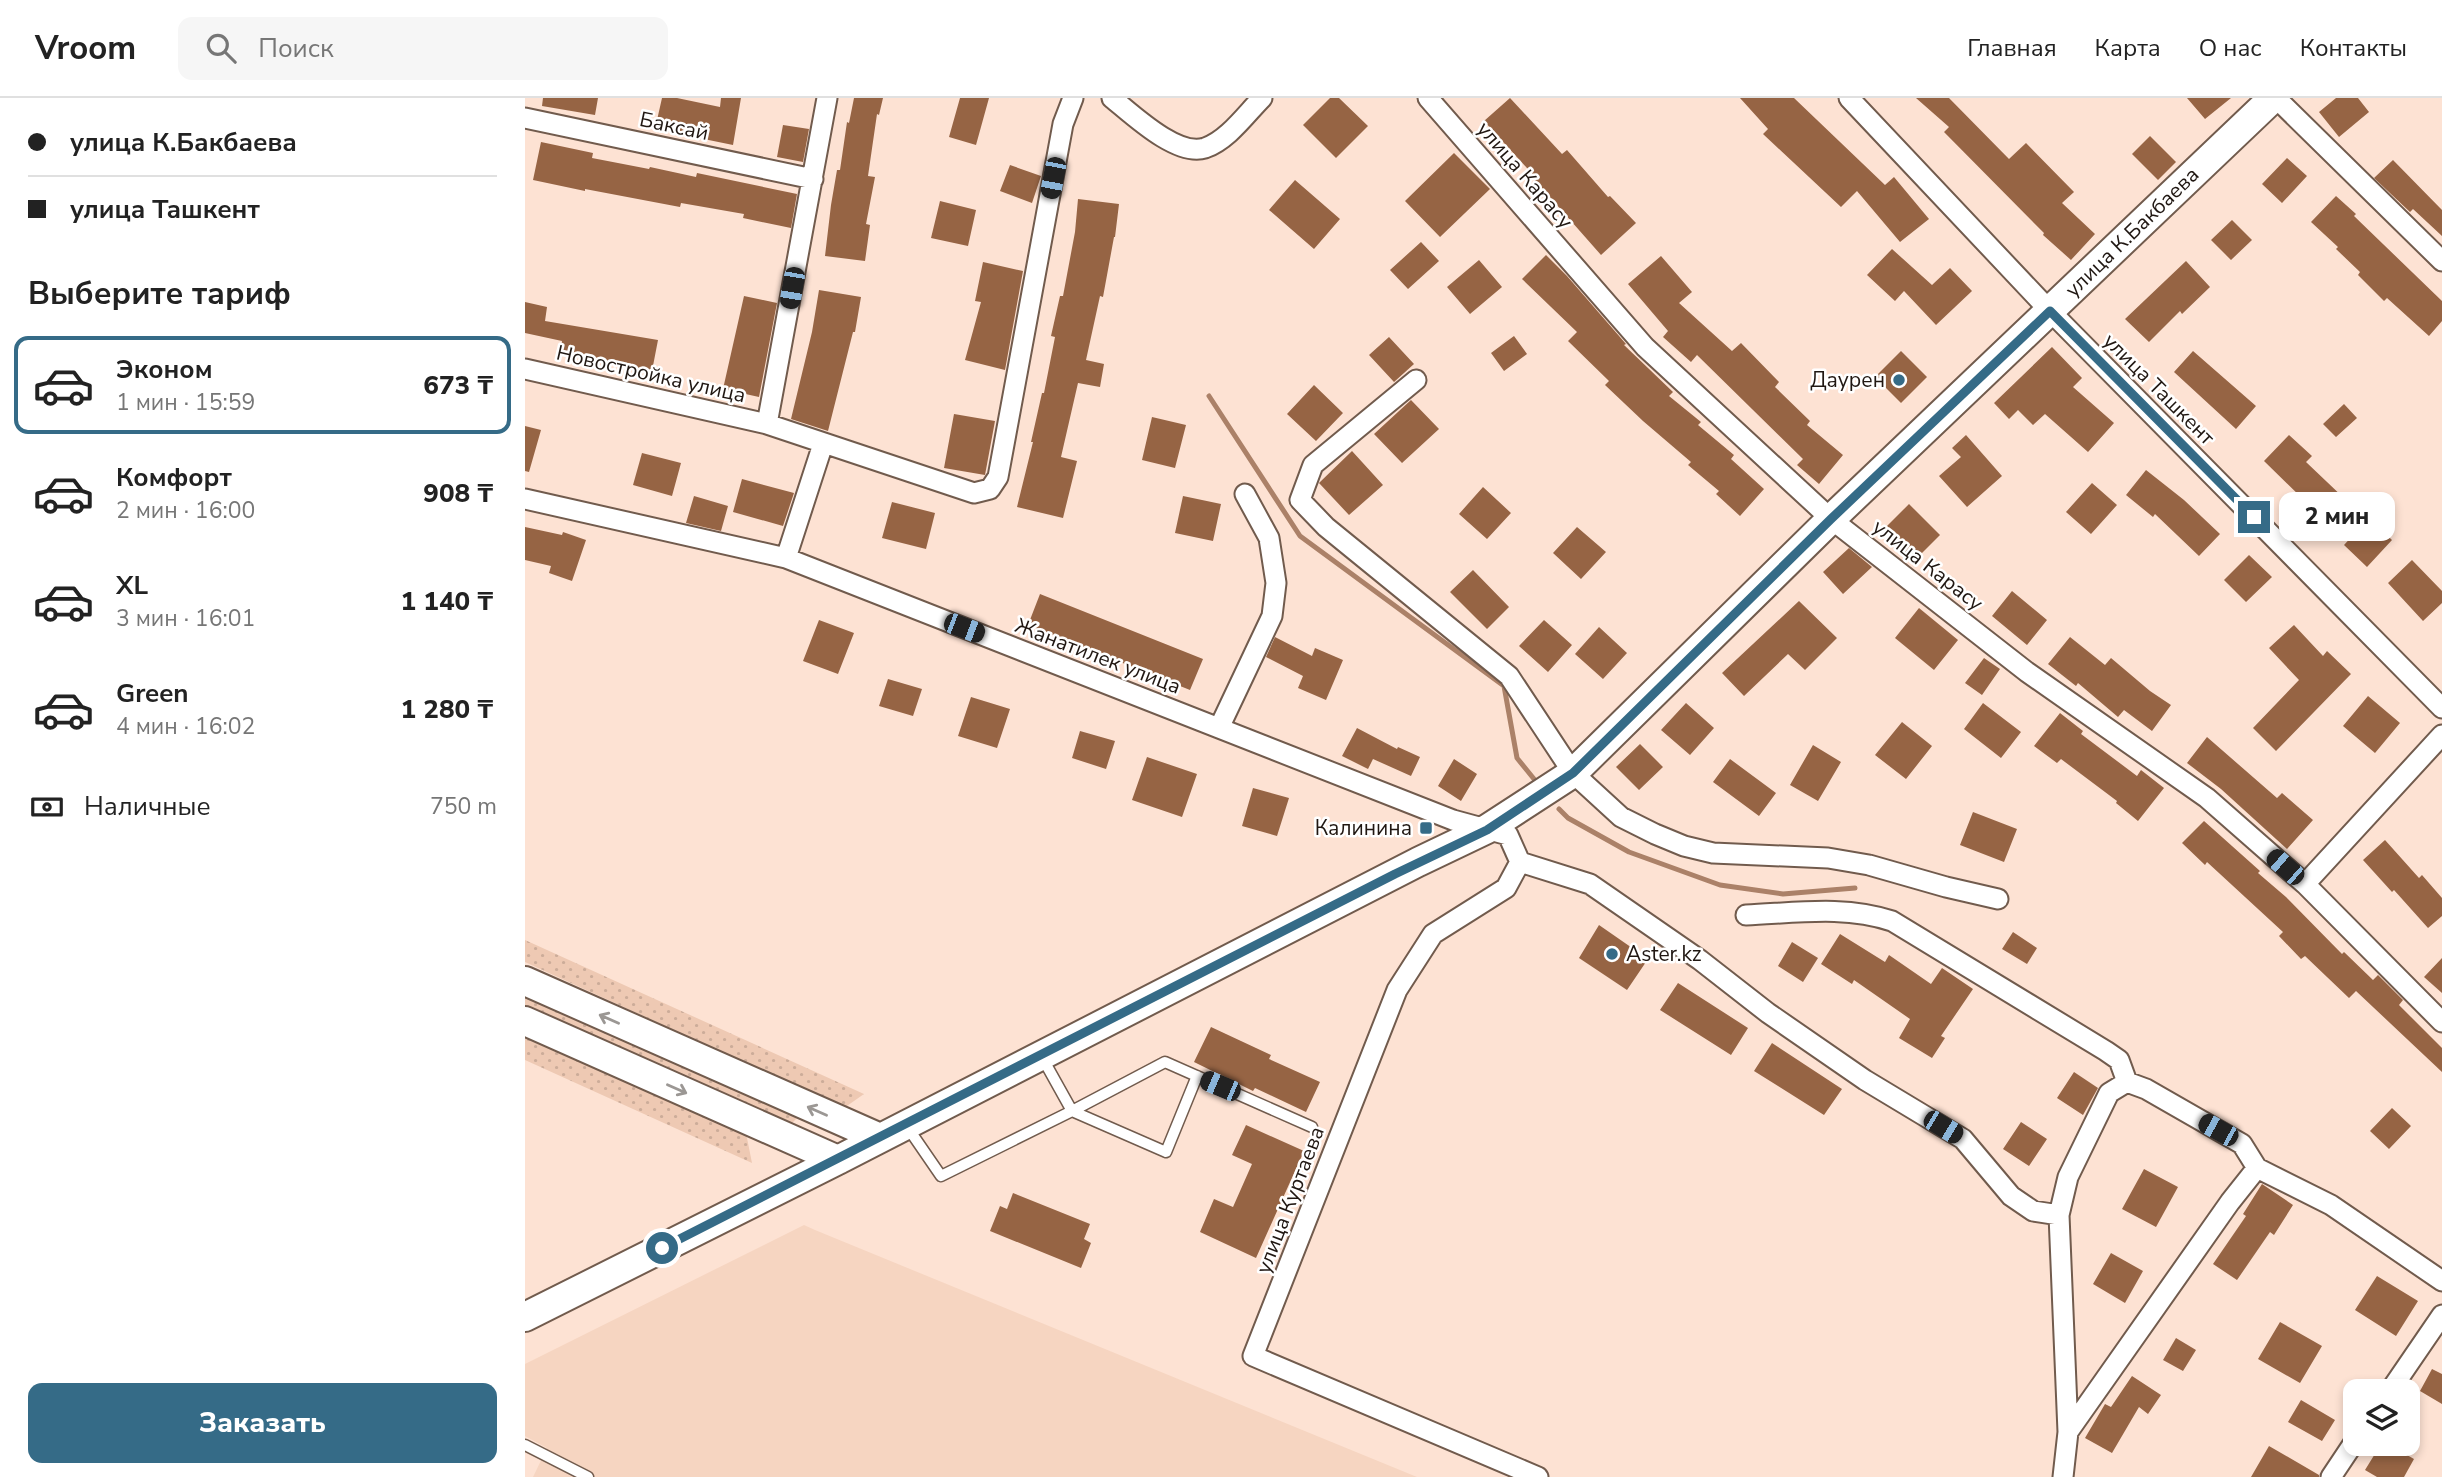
<!DOCTYPE html>
<html lang="ru">
<head>
<meta charset="utf-8">
<style>
	body { margin:0; font-family:"Nunito Sans",sans-serif; background:#f6f6f6; color:#222; height:100vh; display:flex; flex-direction:column; font-size:26px; white-space:nowrap }
	* { box-sizing:border-box; margin:0 }
	p { font-size:23px; color:#767676 }
	.icon { flex:none; width:38px; height:38px; fill:none; stroke:currentColor; stroke-width:2; stroke-linecap:round; stroke-linejoin:round }
	.map { position:relative; flex:1; overflow:hidden }
	.side { display:flex; flex-direction:column; background:#fff; width:525px }
	.side>* { flex:none }
	.guide { display:grid; align-content:center; height:154px; padding:0 28px; background:#fff }
	.buttons { position:absolute; left:1818px; top:1281px; display:grid; gap:14px }
	.buttons a { display:grid; place-items:center; width:77px; height:77px; border-radius:14px; background:#fff; box-shadow:0 4px 10px #0003; font-size:35px }
	.end { position:absolute; width:32px; height:32px; margin:-16px; border:9px solid #356b87; background:#fff; box-shadow:0 0 0 4px #fff }
	.from { border-radius:50% }
	.bubble { position:absolute; height:49px; border-radius:14px; background:#fff; box-shadow:0 4px 10px #0003; font-size:23px; font-weight:800; line-height:49px; text-align:center }
	.car { position:absolute; width:21px; height:42px; margin:-21px -10px; border-radius:9px; box-shadow:0 0 5px 2px #0007; background:linear-gradient(#222 24%,#8ab4d8 0 40%,#222 0 76%,#8ab4d8 0 86%,#222 0) }
	.guide b { display:flex; align-items:center; gap:24px; height:66px; font-size:26px }
	.guide b+b { border-top:2px solid #e0e0e0 }
	.guide i { width:18px; height:18px; background:#222 }
	ul { padding:0; list-style:none }
	li { display:flex; align-items:center; gap:21px; height:98px; margin:0 14px 10px; padding:0 14px; border:4px solid transparent; border-radius:14px }
	li div { flex:1 }
	li b { display:block; font-size:26px }
	li em { font-style:normal; font-weight:800 }
	li.on { border-color:#356b87 }
	li>.icon { width:63px; height:63px; stroke-width:1.5 }
	h2 { padding:0 28px; font-size:32px; line-height:84px }
	.pay { display:flex; align-items:center; gap:18px; height:77px; padding:0 28px; font-size:26px }
	.pay p { margin-inline-start:auto }
	.action { display:flex; gap:14px; margin-top:auto; padding:14px 28px }
	.action a { flex:1; height:80px; border-radius:14px; background:#356b87; color:#fff; font-size:28px; font-weight:800; line-height:80px; text-align:center }
	header { display:flex; align-items:center; gap:42px; box-sizing:border-box; height:98px; padding:0 35px; background:#fff; border-bottom:2px solid #e0e0e0 }
	header strong { font-size:33px }
	nav { display:flex; gap:38px; margin-inline-start:auto; font-size:24px }
	.search { width:490px; height:63px; background:#f6f6f6; display:flex; align-items:center; gap:18px; box-sizing:border-box; padding:0 24px; border-radius:14px; color:#767676; font-size:26px }
	main { display:flex; flex:1; min-height:0 }
	.map>svg:first-child { display:block }
	.built { fill:#f6d5c1 }
	.grass { fill:url(#grass-dots) }
	.lines { fill:none; stroke-linecap:round; stroke-linejoin:round }
	.stream { stroke:#ab8168; stroke-width:5 }
	.building { fill:#966444 }
	.lane-casing { stroke:#715b4d; stroke-width:13 }
	.street-casing { stroke:#715b4d; stroke-width:23 }
	.secondary-casing { stroke:#715b4d; stroke-width:32 }
	.lane { stroke:#fff; stroke-width:10 }
	.street { stroke:#fff; stroke-width:19 }
	.secondary { stroke:#fff; stroke-width:28 }
	.oneway { stroke:#9b9794 }
	.route { stroke:#356b87; stroke-width:9 }
	.poi-dot { fill:#356b87; stroke:#fff; stroke-width:2.5 }
	.labels { text-anchor:middle; stroke-width:5; stroke-linejoin:round; paint-order:stroke }
	.street-label { font-size:21px; fill:#201712; stroke:#fff }
	.poi-label { font-size:21px; fill:#201712; stroke:#fff; text-anchor:end }
</style>
</head>
<body>
<header>
<strong>Vroom</strong>
<div class="search"><svg class="icon" aria-label="search" viewBox="0 0 24 24"><circle cx="10" cy="10" r="6"/><path d="M15 15l6 6"/></svg>Поиск</div>
<nav><a>Главная</a><a>Карта</a><a>О нас</a><a>Контакты</a></nav>
</header>
<main>
<section class="side">
<div class="guide">
<b><i class="from"></i>улица К.Бакбаева</b>
<b><i></i>улица Ташкент</b>
</div>
<h2>Выберите тариф</h2>
<ul>
<li class="on"><svg class="icon" aria-label="car" viewBox="0 0 24 24"><path d="M5 17H2v-5l4-1 3-4h7l3 4 3 1v5h-3M9 17h6M6 11h13"/><circle cx="7" cy="17" r="2"/><circle cx="17" cy="17" r="2"/></svg><div><b>Эконом</b><p>1 мин · 15:59</p></div><em>673 ₸</em></li>
<li><svg class="icon" aria-label="car" viewBox="0 0 24 24"><path d="M5 17H2v-5l4-1 3-4h7l3 4 3 1v5h-3M9 17h6M6 11h13"/><circle cx="7" cy="17" r="2"/><circle cx="17" cy="17" r="2"/></svg><div><b>Комфорт</b><p>2 мин · 16:00</p></div><em>908 ₸</em></li>
<li><svg class="icon" aria-label="car" viewBox="0 0 24 24"><path d="M5 17H2v-5l4-1 3-4h7l3 4 3 1v5h-3M9 17h6M6 11h13"/><circle cx="7" cy="17" r="2"/><circle cx="17" cy="17" r="2"/></svg><div><b>XL</b><p>3 мин · 16:01</p></div><em>1 140 ₸</em></li>
<li><svg class="icon" aria-label="car" viewBox="0 0 24 24"><path d="M5 17H2v-5l4-1 3-4h7l3 4 3 1v5h-3M9 17h6M6 11h13"/><circle cx="7" cy="17" r="2"/><circle cx="17" cy="17" r="2"/></svg><div><b>Green</b><p>4 мин · 16:02</p></div><em>1 280 ₸</em></li>
</ul>
<div class="pay"><svg class="icon" aria-label="cash" viewBox="0 0 24 24"><path d="M3 7h18v10H3z"/><circle cx="12" cy="12" r="2"/></svg>Наличные<p>750 m</p></div>
<div class="action"><a>Заказать</a></div>
</section>
<div class="map">
<svg width="1917" height="1379" viewBox="0 0 1917 1379">
	<defs>
		<pattern id="grass-dots" width="8" height="8" patternUnits="userSpaceOnUse" patternTransform="scale(1.75)"><rect width="8" height="8" fill="#eec9b3"/><path d="M2 2h.1M6 6h.1" fill="none" stroke="#ccac99" stroke-width="1.8" stroke-linecap="round"/></pattern>
	</defs>
	<rect width="100%" height="100%" fill="#fde2d3"/>
	<path class="built" d="M279,1127L290,1132L892,1379H8L22,1350L0,1338V1266Z"/>
	<path class="grass" d="M0,842L339,996L319,1010L0,864Z
		M0,898L273,1019L263,1029L0,912Z
		M0,939L221,1035L227,1065L0,962Z"/>
	<g class="lines">
		<path class="stream" d="M684,298L775,438L979,588L992,660L1009,681
			M1034,711L1043,720L1104,754L1195,787L1258,796L1330,790"/>
	</g>
	<path class="building" d="M18,0H73L70,17L17,8Z
		M137,0H152L195,9L196,0H216L208,47L130,31Z
		M329,0H358L354,17L352,16L343,78L350,79L341,126L345,127L340,163L300,158L306,107L312,72H315L322,24L324,25Z
		M435,0H464L451,47L424,39Z
		M805,0H814L843,28L811,60L778,27Z
		M985,0L1037,56L1042,52L1083,99L1085,98L1111,125L1076,157L1009,81L1011,80L959,23Z
		M1215,0H1269L1360,87L1369,79L1404,121L1375,144L1332,93L1316,109L1238,36L1243,31Z
		M1391,0H1424L1484,61L1501,45L1549,94L1537,105L1570,136L1546,162L1518,137L1519,135L1419,34L1424,29Z
		M1662,0H1706L1680,21Z
		M1811,0H1833L1844,14L1814,39L1794,14Z
		M258,27L284,31L278,64L252,59Z
		M1625,38L1651,64L1633,82L1607,56Z
		M16,44L68,55L67,60L124,71L125,69L171,79L172,75L272,96L266,130L218,120L219,116L156,105L155,109L60,91V93L8,82Z
		M929,55L965,91L915,139L880,103Z
		M1762,60L1782,78L1757,105L1737,86Z
		M1868,62L1917,112V138L1888,111L1885,114L1849,80Z
		M485,67L516,78L507,105L475,93Z
		M770,82L815,121L789,151L744,112Z
		M1811,98L1831,116L1829,118L1917,203V223L1904,238L1862,200L1859,203L1833,177L1835,174L1811,151L1813,149L1786,124Z
		M553,101L594,106L590,139H589L578,199L575,198L561,262L579,266L575,289L553,285L536,359L552,363L538,420L492,409L508,344H506L517,295H519L530,239L526,238L535,198H538L550,134Z
		M415,103L451,112L443,148L406,140Z
		M1707,122L1727,142L1706,162L1686,142Z
		M896,144L914,163L883,191L865,172Z
		M1367,151L1407,187L1425,170L1447,193L1411,227L1379,193L1370,203L1342,177Z
		M1021,157L1042,178L1101,246L1099,247L1148,294L1144,298L1176,324L1173,327L1209,357L1206,361L1239,391L1215,418L1191,396L1194,393L1163,367L1166,364L1118,323L1080,287L1084,283L1043,243L1052,234L997,181Z
		M1136,158L1167,194L1154,205L1207,253L1216,245L1254,284L1250,289L1285,323L1282,327L1318,357L1294,386L1272,367L1278,361L1172,257L1166,264L1138,239L1143,233L1103,186Z
		M954,162L977,189L945,216L922,189Z
		M1661,163L1685,189L1657,216L1655,213L1624,244L1600,221Z
		M458,164L498,173L480,272L440,262L456,204L450,203Z
		M294,192L336,199L330,234H328L303,333L266,321L287,234Z
		M219,198L252,205L234,299L198,291Z
		M0,204L22,209L20,223L133,242L127,273L35,256L37,243L0,235Z
		M989,238L1002,256L979,273L966,255Z
		M864,239L889,266L869,284L844,257Z
		M1527,249L1557,280L1548,289L1589,325L1563,354L1520,316L1508,327L1493,312L1484,321L1469,305Z
		M1376,253L1402,279L1376,305L1350,279Z
		M1668,253L1731,308L1711,331L1649,274Z
		M789,287L818,315L791,343L762,316Z
		M886,302L914,331L877,365L849,336Z
		M1819,306L1832,320L1811,339L1798,326Z
		M429,316L470,323L460,377L419,370Z
		M627,319L661,327L650,370L617,362Z
		M0,328L16,332L4,374L0,373Z
		M1441,337L1477,378L1442,409L1414,378L1436,359L1427,350Z
		M1764,337L1787,358L1781,364L1822,403L1796,429L1774,407L1779,402L1739,363Z
		M827,353L858,387L824,417L794,385Z
		M117,355L156,365L147,398L108,387Z
		M1621,372L1659,402L1695,436L1674,458L1630,416L1628,419L1601,397Z
		M217,381L269,395L258,428L208,414Z
		M1567,385L1592,407L1566,436L1541,414Z
		M958,389L986,415L962,441L934,416Z
		M169,398L203,408L196,433L161,425Z
		M658,398L696,406L688,443L650,435Z
		M367,404L410,415L401,451L357,440Z
		M1384,406L1415,437L1387,465L1356,434Z
		M1844,420L1867,442L1842,469L1819,447Z
		M0,429L37,437L38,434L61,442L47,483L24,475L26,468L0,462Z
		M1052,429L1081,454L1056,481L1028,455Z
		M1324,450L1347,469L1318,496L1298,474Z
		M1724,457L1747,479L1721,504L1699,482Z
		M1887,462L1917,493V505L1898,523L1863,485Z
		M948,472L984,509L962,531L925,494Z
		M1487,493L1522,522L1502,547L1467,518Z
		M515,496L678,561L665,592L503,527Z
		M1274,503L1312,540L1280,572L1263,556L1219,598L1197,575Z
		M1394,510L1433,542L1409,572L1370,540Z
		M294,522L329,535L313,576L278,563Z
		M1019,522L1047,547L1023,574L994,548Z
		M1769,527L1798,558L1802,553L1826,576L1751,653L1728,630L1774,582L1744,550Z
		M1074,529L1102,555L1078,581L1050,556Z
		M750,539L787,558L790,550L818,562L801,602L773,590L778,578L741,559Z
		M1545,539L1580,567L1586,560L1625,593L1646,607L1627,633L1599,612L1593,619L1553,585L1551,588L1523,566Z
		M1459,560L1475,571L1457,597L1440,585Z
		M363,581L397,591L388,618L354,608Z
		M1843,598L1875,625L1850,655L1818,628Z
		M446,599L485,611L472,650L433,638Z
		M1161,605L1189,630L1165,657L1136,632Z
		M1458,605L1496,634L1476,660L1439,631Z
		M1535,615L1558,633L1556,636L1612,678L1616,672L1639,690L1613,723L1591,705L1592,703L1536,661L1532,665L1509,648Z
		M1377,624L1407,648L1381,681L1350,657Z
		M832,630L872,651L873,649L895,659L886,678L848,661L843,671L817,658Z
		M555,633L590,643L581,671L547,660Z
		M1682,639L1752,700L1757,695L1788,722L1762,751L1696,691L1662,665Z
		M1115,646L1138,669L1114,692L1091,669Z
		M1288,647L1316,664L1293,703L1265,687Z
		M622,659L672,676L657,719L607,702Z
		M929,661L952,676L936,703L913,688Z
		M1205,661L1251,695L1234,718L1188,684Z
		M728,690L764,700L752,738L717,728Z
		M1448,714L1492,731L1479,764L1435,747Z
		M1679,723L1735,773L1733,775L1761,799L1817,856L1819,854L1848,882L1853,877L1878,902L1874,907L1917,950V974L1831,893L1824,900L1780,858L1776,861L1754,838L1758,834L1682,764L1680,767L1657,745Z
		M1860,742L1894,780L1897,777L1917,800V818L1903,830L1869,792L1867,794L1838,762Z
		M1074,827L1123,861L1102,892L1054,860Z
		M1488,834L1512,850L1502,866L1477,851Z
		M1315,836L1360,864L1364,857L1406,886L1417,870L1448,891L1416,938L1420,940L1407,960L1374,940L1385,921L1329,882L1327,886L1296,866Z
		M1267,844L1293,860L1278,884L1253,868Z
		M1917,860V895L1899,879Z
		M1153,885L1223,930L1206,957L1135,912Z
		M686,929L746,957L744,961L795,984L781,1014L730,990L728,993L669,964Z
		M1247,945L1317,991L1299,1017L1229,973Z
		M1549,974L1573,990L1558,1017L1532,1000Z
		M1867,1010L1886,1028L1864,1051L1845,1033Z
		M1496,1024L1522,1041L1504,1068L1478,1051Z
		M721,1027L779,1053L731,1160L675,1134L689,1101L708,1109L727,1066L707,1057Z
		M1619,1071L1653,1089L1631,1129L1597,1111Z
		M1737,1086L1768,1107L1749,1137L1745,1134L1712,1182L1688,1166L1721,1118L1718,1116Z
		M488,1095L565,1126L559,1141L566,1145L556,1170L465,1133L475,1108L482,1111Z
		M1586,1155L1618,1173L1600,1205L1568,1186Z
		M1852,1178L1893,1203L1871,1238L1830,1212Z
		M1755,1224L1797,1248L1775,1285L1733,1261Z
		M1651,1240L1671,1252L1658,1273L1638,1262Z
		M1907,1271L1917,1276V1306L1895,1293Z
		M1607,1278L1636,1297L1623,1316L1614,1309L1587,1355L1560,1340L1580,1306L1586,1309Z
		M1776,1302L1810,1322L1797,1343L1763,1324Z
		M1856,1346H1863L1889,1361L1879,1379H1852L1840,1372Z
		M1744,1348L1794,1377V1379H1726Z"/>
	<g class="lines">
		<g class="lane-casing">
			<path id="lane" d="M672,978L641,1054L547,1013L640,964L787,1029
				M383,1030L416,1078L547,1013L518,961
				M0,1347L63,1379"/>
		</g>
		<g class="street-casing">
			<path id="street" d="M587,0C608,17 652,59 680,50C703,42 721,16 737,0
				M903,0L1120,249L1306,421L1502,574L1682,700L1780,786L1917,924
				M1324,0L1525,213L1917,610
				M1751,0L1917,163
				M0,20L288,81
				M0,271L242,326L449,395L465,391L473,379L538,26L548,0
				M891,282L788,367L775,402L801,429L984,578L1048,675L1096,719L1130,736L1159,748L1188,755L1303,760L1344,767L1421,789L1473,801
				M242,326L302,0
				M0,401L261,460L928,722L983,737L995,764L981,790L908,836L872,892L728,1258L1013,1379
				M261,460L298,346
				M694,630L747,518L751,485L744,440L720,396
				M995,764L1065,786L1175,862L1243,915L1340,982L1438,1041L1486,1098L1508,1113L1534,1117
				M1780,786L1917,637
				M1221,817C1270,815 1320,807 1367,823L1581,953L1594,962L1602,984
				M1865,1293L1917,1217
				M1543,1334L1705,1104L1732,1070L1806,1107L1917,1183
				M1538,1379L1543,1334L1534,1117L1543,1079L1584,995L1602,984L1621,991L1717,1046L1732,1070
				M1806,1379L1830,1343"/>
		</g>
		<g class="secondary-casing">
			<path id="secondary" d="M0,883L355,1040
				M0,923L313,1062
				M0,1219L313,1062L893,764L962,731L1048,675L1306,421L1748,0"/>
		</g>
		<use href="#lane" class="lane"/>
		<use href="#street" class="street"/>
		<use href="#secondary" class="secondary"/>
	</g>
	<defs><path id="oneway-shaft" d="M-6 0H5M1.5-3L5.5 0L1.5 3" fill="none" stroke-width="1.6" stroke-linecap="round" stroke-linejoin="round" transform="scale(1.75)"/></defs>
	<g class="oneway">
		<use href="#oneway-shaft" transform="translate(84 921) rotate(-156)"/>
		<use href="#oneway-shaft" transform="translate(152 991) rotate(24)"/>
		<use href="#oneway-shaft" transform="translate(292 1013) rotate(-156)"/>
	</g>
	<g class="lines">
		<path class="route" d="M137,1150L870,776L962,732L1048,675L1306,421L1525,213L1729,419"/>
	</g>
	<g class="poi-dot">
		<circle cx="1374" cy="282" r="7"/>
		<rect x="894" y="723" width="14" height="14" rx="3.5"/>
		<circle cx="1087" cy="856" r="7"/>
	</g>
	<g class="labels">
		<g class="street-label">
			<text transform="translate(149 28) rotate(12)" y="7">Баксай</text>
			<text transform="translate(1000 77) rotate(49)" y="7">улица Карасу</text>
			<text transform="translate(1607 134) rotate(-44)" y="7">улица К.Бакбаева</text>
			<text transform="translate(126 276) rotate(13)" y="7">Новостройка улица</text>
			<text transform="translate(1634 291) rotate(45)" y="7">улица Ташкент</text>
			<text transform="translate(1403 467) rotate(38)" y="7">улица Карасу</text>
			<text transform="translate(573 558) rotate(21)" y="7">Жанатилек улица</text>
			<text transform="translate(765 1102) rotate(-69)" y="7">улица Куртаева</text>
		</g>
		<g class="poi-label">
			<text x="1360" y="289">Даурен</text>
			<text x="887" y="737">Калинина</text>
			<text x="1101" y="863" text-anchor="start">Aster.kz</text>
		</g>
	</g>
</svg>
<div class="buttons">
<a><svg class="icon" aria-label="layers" viewBox="0 0 24 24"><path d="M12 4l9 5-9 5-9-5zM3 14l9 5 9-5"/></svg></a>
</div>
<i class="end from" style="left:137px;top:1150px"></i>
<i class="end" style="left:1729px;top:419px"></i>
<div class="bubble" style="left:1754px;top:394px;width:116px">2 мин</div>
<i class="car" style="left:528px;top:80px;rotate:191deg"></i>
<i class="car" style="left:267px;top:190px;rotate:190deg"></i>
<i class="car" style="left:439px;top:530px;rotate:111deg"></i>
<i class="car" style="left:1760px;top:769px;rotate:311deg"></i>
<i class="car" style="left:695px;top:988px;rotate:293deg"></i>
<i class="car" style="left:1418px;top:1029px;rotate:121deg"></i>
<i class="car" style="left:1693px;top:1032px;rotate:299deg"></i>
</div>
</main>
</body>
</html>
